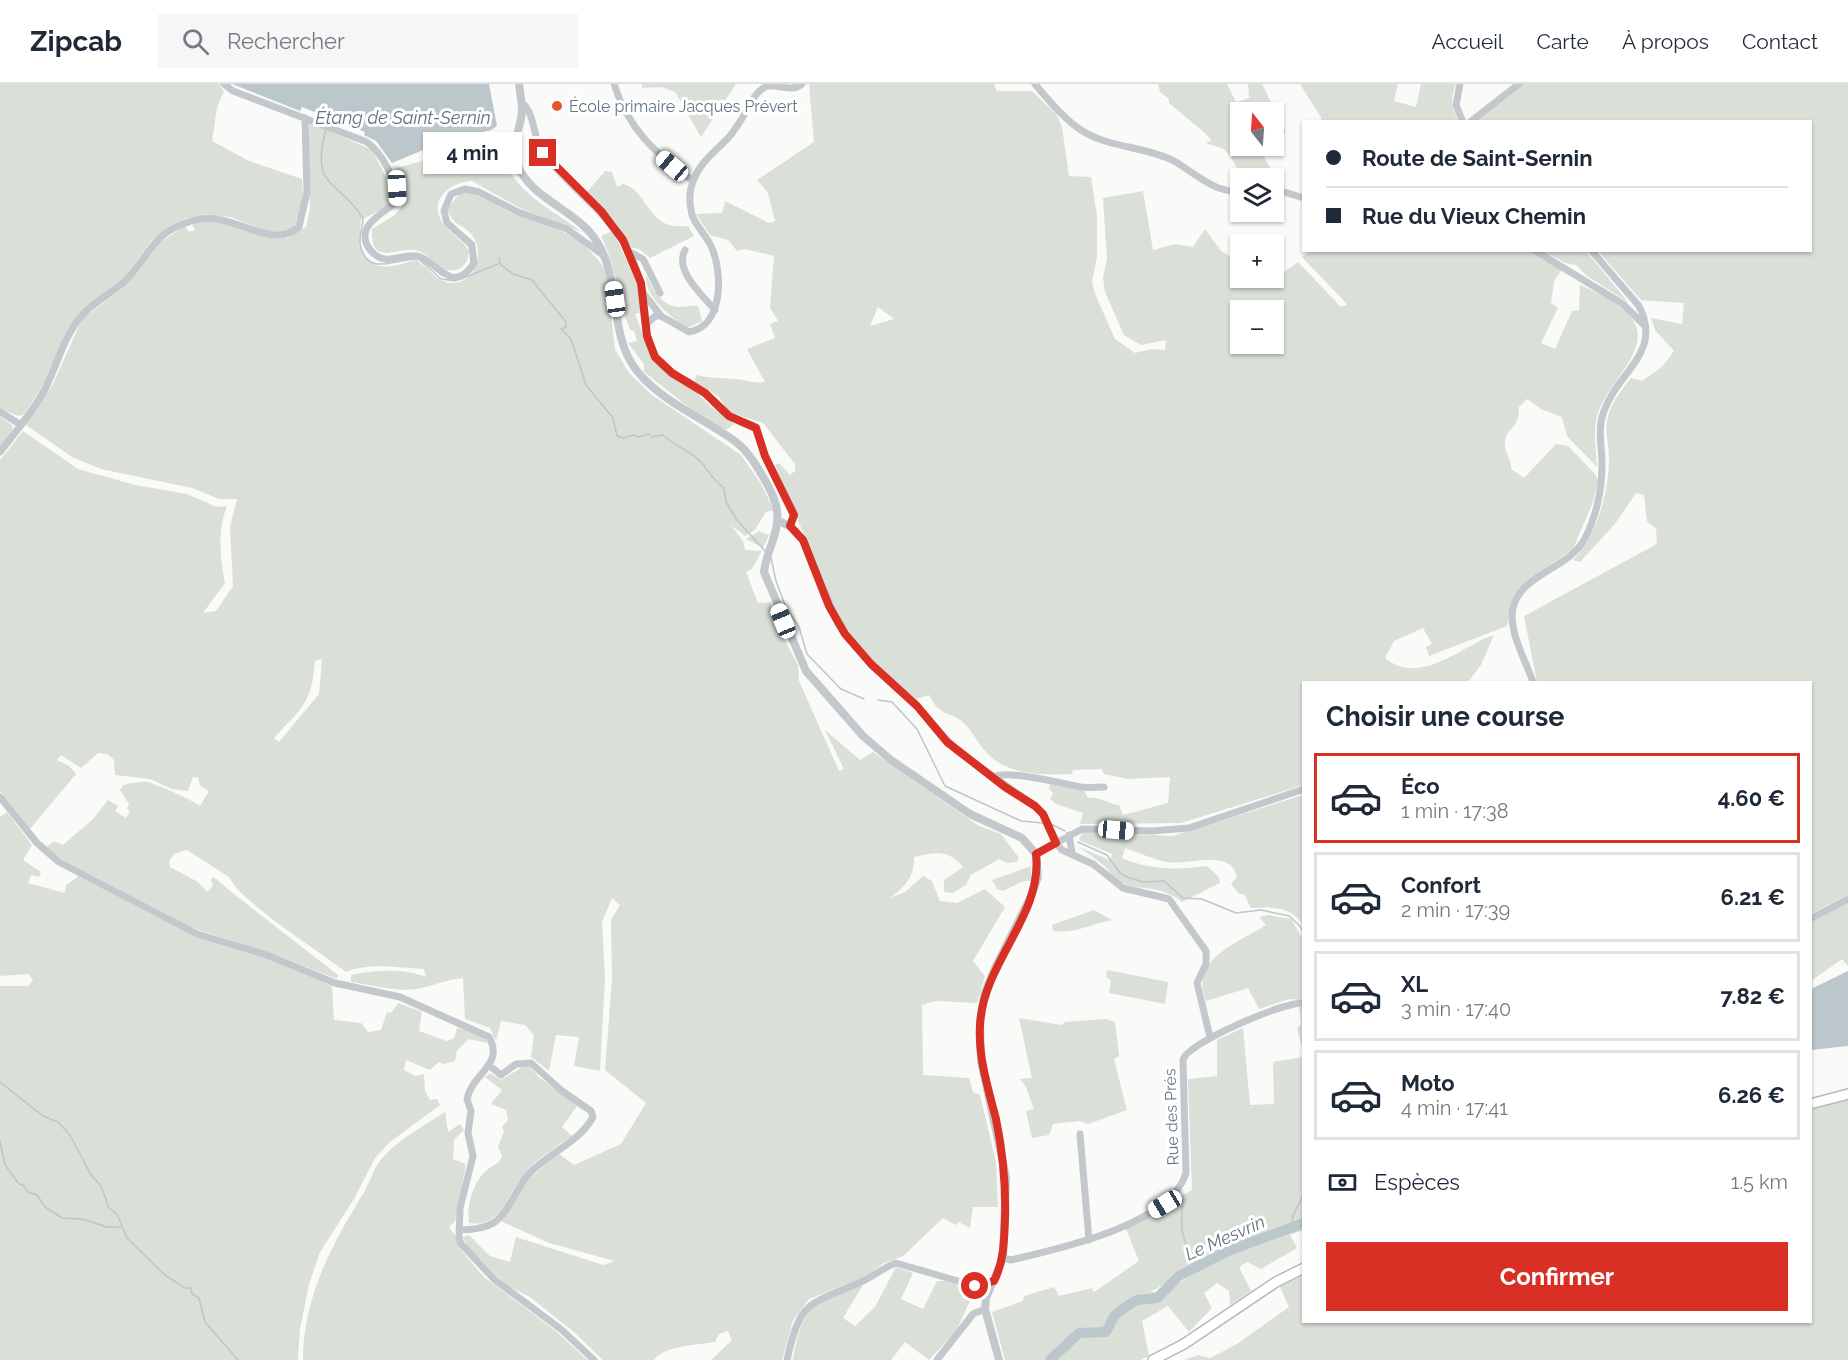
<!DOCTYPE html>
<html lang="fr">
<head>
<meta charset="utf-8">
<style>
	body { margin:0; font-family:Raleway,sans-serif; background:#f6f6f7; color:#1f2937; height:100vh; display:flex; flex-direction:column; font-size:22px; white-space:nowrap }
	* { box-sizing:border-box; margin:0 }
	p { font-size:20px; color:#747a83 }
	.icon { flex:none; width:33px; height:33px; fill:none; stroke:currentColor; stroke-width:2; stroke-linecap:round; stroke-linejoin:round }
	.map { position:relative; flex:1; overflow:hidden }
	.panel { position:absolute; left:1302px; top:597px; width:510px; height:642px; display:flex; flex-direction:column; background:#fff; border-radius:0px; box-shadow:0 2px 4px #0004 }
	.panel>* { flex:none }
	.hud { position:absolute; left:1302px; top:36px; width:510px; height:132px; border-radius:0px; box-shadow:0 2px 4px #0004; display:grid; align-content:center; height:132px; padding:0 24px; background:#fff }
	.needle { width:39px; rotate:343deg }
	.tools { position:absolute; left:1230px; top:18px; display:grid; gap:12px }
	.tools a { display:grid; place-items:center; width:54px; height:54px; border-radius:0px; background:#fff; box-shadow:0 2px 4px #0004; font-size:30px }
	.end { position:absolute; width:27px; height:27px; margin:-14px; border:8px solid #d93025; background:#fff; box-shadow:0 0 0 3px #fff }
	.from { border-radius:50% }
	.bubble { position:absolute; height:42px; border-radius:0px; background:#fff; box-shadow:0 2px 4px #0004; font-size:20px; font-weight:700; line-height:42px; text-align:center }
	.car { position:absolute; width:18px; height:36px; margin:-18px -9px; border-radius:8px; box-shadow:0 0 4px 2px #0007; background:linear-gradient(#fff 24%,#345 0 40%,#fff 0 76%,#345 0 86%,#fff 0) }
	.hud b { display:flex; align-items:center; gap:21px; height:57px; font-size:22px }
	.hud b+b { border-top:2px solid #e0e1e3 }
	.hud i { width:15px; height:15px; background:#1f2937 }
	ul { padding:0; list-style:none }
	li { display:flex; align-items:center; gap:18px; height:90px; margin:0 12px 9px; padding:0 12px; border:3px solid #e0e1e3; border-radius:0px }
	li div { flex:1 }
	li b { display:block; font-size:22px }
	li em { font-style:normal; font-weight:700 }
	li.selected { border-color:#d93025 }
	li>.icon { width:54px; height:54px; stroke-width:1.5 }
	h2 { padding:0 24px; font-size:27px; line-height:72px }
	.pay { display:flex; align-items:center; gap:15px; height:66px; padding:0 24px; font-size:22px }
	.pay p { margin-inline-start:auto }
	.action { display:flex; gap:12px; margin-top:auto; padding:12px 24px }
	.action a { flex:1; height:69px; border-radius:0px; background:#d93025; color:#fff; font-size:24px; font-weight:700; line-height:69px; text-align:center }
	header { display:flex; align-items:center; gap:36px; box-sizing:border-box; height:84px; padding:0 30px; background:#fff; border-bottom:2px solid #e0e1e3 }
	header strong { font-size:28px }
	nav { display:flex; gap:33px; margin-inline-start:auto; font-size:21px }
	.search { width:420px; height:54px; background:#f6f6f7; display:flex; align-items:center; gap:15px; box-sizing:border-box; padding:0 21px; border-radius:0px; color:#747a83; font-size:22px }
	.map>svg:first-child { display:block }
	.green { fill:#dadfd7; fill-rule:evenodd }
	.water { fill:#bbc7cb }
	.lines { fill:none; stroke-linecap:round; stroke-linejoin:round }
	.stream { stroke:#bbc7cb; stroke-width:1.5 }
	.river { stroke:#bbc7cb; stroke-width:10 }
	.secondary-casing { stroke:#b3babf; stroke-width:12 }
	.minor { stroke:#c3c8cc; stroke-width:7 }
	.tertiary { stroke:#c3c8cc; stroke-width:8 }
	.secondary { stroke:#fff; stroke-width:9 }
	.route { stroke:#d93025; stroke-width:8 }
	.poi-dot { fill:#e4572e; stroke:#fff; stroke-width:2 }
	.labels { text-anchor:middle; stroke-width:6; stroke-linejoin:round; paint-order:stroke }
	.poi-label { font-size:16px; fill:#657683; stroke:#fff; text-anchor:start }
	.street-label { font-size:16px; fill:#657683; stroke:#fff }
	.water-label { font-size:18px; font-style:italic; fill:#60757c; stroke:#fff }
</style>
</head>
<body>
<header>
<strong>Zipcab</strong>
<div class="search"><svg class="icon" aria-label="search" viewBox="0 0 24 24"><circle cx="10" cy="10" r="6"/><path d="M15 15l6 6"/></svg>Rechercher</div>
<nav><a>Accueil</a><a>Carte</a><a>À propos</a><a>Contact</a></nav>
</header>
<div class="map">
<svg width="1848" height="1276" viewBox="0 0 1848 1276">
	<rect width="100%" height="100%" fill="#fafaf8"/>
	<path class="green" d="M0,0H219L224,8C214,23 216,39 212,57L249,77L302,95C303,115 305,131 291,147L268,148L231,133L205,130L187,134L168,144L151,157L122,197L77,233L69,243L45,298L24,330L19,332L0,325Z
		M642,0H736L701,53L675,8L661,3L642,4Z
		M809,0H994L997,7H1032L1057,31L1062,43L1069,92L1091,93L1097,132V173L1092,198L1095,210L1115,255L1135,269L1152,265L1165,266L1166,256L1141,261L1124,251L1105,208L1103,193L1107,175L1103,114L1143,107L1153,166L1175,160L1193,163L1205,145L1221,167L1240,178V194H1258L1264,202L1298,178L1341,223L1347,221L1345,218L1302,173L1311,167H1529L1562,186L1554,197L1551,219L1558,224L1541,259L1555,265L1572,227L1579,226L1580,201C1593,207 1607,213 1618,221C1668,257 1609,291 1597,332C1593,348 1596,366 1597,383L1567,352L1562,333L1541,325L1527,315L1519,323C1519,347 1507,342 1505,357C1503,368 1512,374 1511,385L1524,394L1556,360L1568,362L1595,390L1598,397L1593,418L1573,465L1527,497L1515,510L1507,542L1429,572L1426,563L1432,560L1423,544L1394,557L1385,574C1420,603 1461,562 1494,551L1481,581L1468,598H1304L1303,701L1181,739L1080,740L1083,729L1056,720L1050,715L1053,709L1049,705L1050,698L1084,707L1088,714C1100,712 1107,720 1119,721L1123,731L1168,719L1170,693L1127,695L1104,690L1102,685L1073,686L1072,690C1043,691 1009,692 987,669C978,660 973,648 964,639C950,626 941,635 929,611L916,615L874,579L847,545L833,521L775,381L779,379L790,391L795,387V380L763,339L729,328L718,312L695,298L696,291C710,294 722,294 736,295C747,296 754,300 765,298L747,265L775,254L770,240L778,237L770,224L774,172L745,165L737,167L728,156L710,151L696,130L722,129L725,117L769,139L775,137L768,109L757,96L814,58ZM878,223L894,235L870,242ZM1240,226H1274V260H1240Z
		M1158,0H1227L1236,18L1249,14L1248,0H1262L1286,48L1274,55V28H1240V62H1262L1259,63L1279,100H1274V94H1240V100C1240,88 1232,68 1219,63C1213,61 1210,62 1206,58L1212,57L1206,50L1169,19V15L1160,8Z
		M1300,0H1398L1394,17L1416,23L1421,0H1456C1450,15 1451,24 1459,37H1318L1322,35Z
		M1524,0H1848V811L1811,830L1810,598H1537L1524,532L1657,460L1656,445L1647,437L1644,411L1636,409L1615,440L1580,478L1573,476C1597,453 1609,407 1609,374C1609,360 1604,347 1608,333C1611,318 1622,306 1631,294L1642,297L1662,283L1674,267L1655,246L1651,234L1682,240L1684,219L1641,216L1598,167L1810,166V38H1475Z
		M314,40L372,66L392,104L393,113L388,122L361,136C358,159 361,187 393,182C401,181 408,177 416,176C427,182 434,195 446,198C473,205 487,171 472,151C462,139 455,144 447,125L461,108C481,109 495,121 512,129C533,138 558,142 577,156C588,163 598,176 606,186L615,265L629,289L652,311L741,371L761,400L774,426L766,428L754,447L745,452L731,441L743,457L745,466L762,467L752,485L746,488L758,519L770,518L778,544L798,581L799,597L839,687L844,685L825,646L860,676L873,668L979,742L1001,750L1019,774L1016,778L1007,779L999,775L971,791L966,801L953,809L944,808V796L963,783C949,765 934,768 914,773C914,793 906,802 890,814L905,808L923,792L932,797L940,817L957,819L985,805L1005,823L973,877L985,892L977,919L935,917L922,921L923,991L969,994L973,1008L980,1011L996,1078L998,1123H973L970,1144L959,1138L956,1141L943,1134L903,1172L882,1180L867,1192L809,1215L793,1236L782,1276H711L732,1256L728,1247L719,1250L715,1258C699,1261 664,1261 654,1276H603L575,1249L530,1213L506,1201L467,1162L463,1153L469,1151L490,1172L510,1178L516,1153L603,1181L615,1177L549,1159L501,1137L528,1096L558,1069L574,1081L621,1060L646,1019L605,986L612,896L611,836L620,821L612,814L602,838L605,894L600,987L574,982L579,953L556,951L549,987L531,973L534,951L525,941L501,937L496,957L490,944L465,935L463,894C447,895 433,902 417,905C396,908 372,901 351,898V891C373,886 406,884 426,893L424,885C400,884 369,878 346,888C320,868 242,819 229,793L187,766L174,770L169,777L170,783L198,798L207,808L213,802L211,795L214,793L230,807L338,891L337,895L274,870L192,844L65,777L46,764L54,757L63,761L92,736L108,716L118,722L115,727L126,734L130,727L127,725L129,720L120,706L123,701C130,700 139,697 147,698C157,700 192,716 200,722L209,707L200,702L198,693H193L188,707L172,705L150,695L115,691L114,676L107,670L98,669L81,684L61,671L57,676L69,682L76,690L30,745L0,707V376L23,347L78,385L135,401L187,410L217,423L227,422C217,447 220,472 225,499L203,529L216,527L233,502L230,443L237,415H219L192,404L101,385L72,373L26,341V338L53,300L82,235L122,205L159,159L185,142L189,148L195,146L192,140C221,130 248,149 277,155L287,154L306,143L310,125L307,46L309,41ZM322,575L319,610L279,658L274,654C303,622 311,621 315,577Z
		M493,51C501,57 505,79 510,88C526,114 558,130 582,148L520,124L472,97C451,98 428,115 442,138C449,149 461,155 469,166C469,182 457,191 441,184C433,180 428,170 419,167C400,160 370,186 372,145L395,131L402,122L400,97L395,89L397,84L436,73L440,81L459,74L457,66Z
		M605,87L612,88L617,103L623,100C643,104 648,135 669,141C675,143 682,142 688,142L694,152L650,174L639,165L630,163L617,140L587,108Z
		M613,147L637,200L642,228L635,230L647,261L660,283L693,305L710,322L734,340L726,346L696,329L644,288V280L628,259L637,257L634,247L630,246C618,215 616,182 601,152Z
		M1543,167H1586L1628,218L1587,192L1576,181L1565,179Z
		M646,191C653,205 661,222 679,223C686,223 691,221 698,222L702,237L687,244C671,233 644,213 646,191Z
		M0,333L12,341L13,347L0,363Z
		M759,447L769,451L763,464L746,455Z
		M1303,711V842C1293,822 1270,823 1251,824L1244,810H1239L1231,800L1237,793C1231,763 1187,782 1166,778C1152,775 1138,768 1125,764L1122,774C1149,786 1178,786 1207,782L1219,793L1220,799L1182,818C1156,798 1139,809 1119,797C1113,793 1108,785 1102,780C1095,774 1087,769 1079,763L1110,776L1112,770L1079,756L1082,748L1173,752Z
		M7,728L32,761L23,776L41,788L39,793L31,791L28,799L65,809L66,801L79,792L190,850L276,877L332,902L334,936L361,939L368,948L381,946L387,928L391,929L398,919L422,928L419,947L447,957L454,954L457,944C468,947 482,948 488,959L468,955L457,967L455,977L443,980L439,978L430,986L406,976L404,986L415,992L424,990L425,1007L430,1016L437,1015L440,1021L390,1058L375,1074L354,1115L320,1168L309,1200L300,1245L298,1276H0V902H28L33,896L29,890L0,892V733Z
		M1031,782V797H1024L1003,807L997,805L992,796Z
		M1848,817V882L1842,875L1811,897V838Z
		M1094,826L1112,836C1091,840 1075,850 1053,847L1052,841Z
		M1268,831L1291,835L1303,855V916L1289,915L1259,925L1248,904L1206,917C1189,875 1238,859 1266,841L1259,833Z
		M1107,886L1168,898L1165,920L1109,909L1111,896L1106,893Z
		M1299,922L1303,923V968L1297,944L1301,940Z
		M1019,934L1062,941L1065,938L1106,935L1115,938L1119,972L1114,975L1127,1026L1088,1040L1080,1037L1053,1040L1049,1051L1032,1054L1026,1027L1034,1025L1026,1003L1020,995L1032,994Z
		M1243,944L1250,1021L1274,1020L1273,978L1303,973V1146L1290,1151L1297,1164L1261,1185L1247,1178L1239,1183L1251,1207L1230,1221L1229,1207L1217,1199L1204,1209L1212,1224L1189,1248L1168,1222L1142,1237L1149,1272L1141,1276H1005L992,1228L1023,1217L1024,1212L1054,1203L1059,1212L1092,1204L1094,1208L1139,1177L1126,1145L1192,1106L1188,995L1217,992V956ZM1215,1173L1208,1181L1165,1208H1150Z
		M524,982L530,983L539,993L577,1022L562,1043L572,1052C556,1063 537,1074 524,1090C507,1111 501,1144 469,1139C466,1121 474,1096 488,1085C495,1080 499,1080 502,1072L498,1063L504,1047L502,1043L508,1036L506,1026L491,1020L502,1006L485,993L490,989L501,996Z
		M1848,1014V1276H1184L1198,1271L1210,1274L1237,1260L1289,1223L1279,1201L1303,1190L1304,1238H1810L1811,1026Z
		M445,1028L448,1048L460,1040L464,1046L454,1056L453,1075L466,1080L455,1137L449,1143L455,1151L460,1165L484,1193L557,1248L587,1276H303C303,1214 331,1162 363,1110C369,1100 373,1087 379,1078C395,1057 424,1042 445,1028Z
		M896,1183L913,1189L901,1215L923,1225L937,1197H945L975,1206L956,1247L929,1276L905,1258L891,1276H793C803,1220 812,1219 863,1201L843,1234L855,1242L875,1223Z"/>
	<path class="water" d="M232,0H489L497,42L491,46L440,59L392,79L376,57L364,51L365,48L302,23L300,27Z
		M1848,887V962L1811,966V905Z"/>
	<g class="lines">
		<path class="stream" d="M326,45C309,106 340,95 363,135C363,143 359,150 360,159C366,195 397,174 416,175
			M499,174L500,180L513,190L532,196L566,238V243L561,245L571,255L586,301L613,334L617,352L623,354L634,351L638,353L649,350L652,353L663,351C673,361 693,368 702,379C709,388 714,397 724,404L726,418L737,436L766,468
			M421,177L441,195L456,197
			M461,195L498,180
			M771,474L776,497L785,521L799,543L807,570L841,605L864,615
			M878,616L892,618L917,645L945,702L1021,737L1043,739
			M1051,740L1065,747
			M1078,758L1107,771L1120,789L1127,793L1143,798L1164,797L1183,814L1202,815L1236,829L1261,826L1289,832L1300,842L1304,851
			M0,998L43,1032L58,1038L70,1051L91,1091L101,1102L109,1124L117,1130L127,1154L165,1191L185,1204H191L192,1210L199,1214L205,1238L238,1276
			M0,1057L5,1081L19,1100L23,1101L28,1108L37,1111L45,1123L62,1134L82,1135L107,1143H121
			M1183,1115C1179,1148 1182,1155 1198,1183
			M1292,1144L1293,1131L1304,1110"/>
		<path class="river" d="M1050,1276L1079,1249L1106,1248L1114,1232L1121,1226L1137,1216L1157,1214L1179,1192L1228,1167L1304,1139"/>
		<g class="secondary-casing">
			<path id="secondary" d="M1810,1020L1848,1010
				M1153,1276L1184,1260L1276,1198L1304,1184"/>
		</g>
		<path class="minor" d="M224,0L233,7L367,58C383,70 396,96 397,117C387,127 364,137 365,153C365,159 369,165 373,169C388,183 401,169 417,172C438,177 452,213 474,179L472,161L447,139L444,127L451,110L465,105L479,108L518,128L567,145L603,171
			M614,0C628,45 656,70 693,97
			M1035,0C1048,16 1064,35 1081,46C1108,64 1145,62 1174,77C1192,87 1218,112 1240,106
			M1460,0L1456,21L1463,38
			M522,19C536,30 532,54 543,68C577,115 617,128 638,190C648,216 639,250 656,274C668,291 688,295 704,308C712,315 718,325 727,331C736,337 747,337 756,343L765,372L794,431L790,442L803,456L838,540L871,580L917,622L956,666L1035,722L1043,730L1056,759L1062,766L1093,780L1123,804L1169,815L1206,867V880L1197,899L1210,953
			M1470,38L1519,0
			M1274,105L1304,114
			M685,166C674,187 703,212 715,226
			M1534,166L1623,220L1645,242
			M628,167L643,175L660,209
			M644,210L661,232
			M647,240L655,232H661L689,248C724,242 723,188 711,162C706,151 696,142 692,131C689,119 689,106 694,95C701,77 716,67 729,53C736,45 741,36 747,26C751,18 757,6 767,2C779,0 791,9 802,0
			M0,328L21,341
			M0,368C16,348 33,327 45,305C57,282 63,255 79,235C92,217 114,210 128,194C152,167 152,150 191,137C231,123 269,169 299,143L307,108L305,34
			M1533,598C1526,577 1508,547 1513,524C1521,490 1568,485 1584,456C1596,434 1602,406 1602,381C1602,362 1597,345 1604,327C1618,287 1663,269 1639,222L1591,166
			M994,693C1005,685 1065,700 1081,703C1088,704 1097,703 1104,703
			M0,713L37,759L59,778L197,850L267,871L335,899L400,913L489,953C505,981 472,989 467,1015L471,1027L468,1049L473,1072L460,1124L459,1154L461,1160L495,1196L562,1246L594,1276
			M1069,751L1072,769
			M1036,770L1082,745L1152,747L1189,744L1304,705
			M1810,835L1848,815
			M1080,1050L1089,1156
			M459,1146C471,1146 484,1145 495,1138C509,1127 516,1106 527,1092C546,1070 579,1059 593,1033L591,1027L562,1007L531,979L516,980L501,991L490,982
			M1003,1174L1011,1176C1058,1165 1171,1141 1186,1089L1183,976C1187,959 1285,917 1304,919
			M787,1276C800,1214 810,1221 863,1197C874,1192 884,1183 896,1179L975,1202L986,1214
			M937,1276L973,1230L985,1225"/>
		<path class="tertiary" d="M519,0C520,9 522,18 522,27C521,44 510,63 517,80C531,116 578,126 597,158C622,197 608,251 637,287C663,319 704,334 736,358C749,368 758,384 766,398C771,407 776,417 777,427C780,448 766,468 764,488L806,587L863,652L891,676L970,730L1022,754L1036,770L1038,793L1032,810L995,884L984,911L980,940L981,977L1006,1093L1003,1174L986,1214L985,1225L999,1276
			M778,437L790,442"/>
		<use href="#secondary" class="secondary"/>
	</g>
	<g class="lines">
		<path class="route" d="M543,69L601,127L623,156L641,199L647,252L655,273L672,289L705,309L729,332L756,344L765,372L794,431L790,442L803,456L829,522L845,550L871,580L917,622L947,658L1005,703L1035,722L1043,730L1056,759L1036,770C1043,832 983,878 980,941C978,973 988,1004 996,1035C1003,1069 1006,1101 1005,1135C1004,1158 1004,1177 994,1197L975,1202"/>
	</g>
	<circle class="poi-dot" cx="557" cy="22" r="6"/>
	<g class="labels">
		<g class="poi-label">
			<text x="569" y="28">École primaire Jacques Prévert</text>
		</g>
		<g class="street-label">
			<text transform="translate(1171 1033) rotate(-92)" y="6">Rue des Prés</text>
		</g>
		<g class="water-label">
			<text x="403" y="40">Étang de Saint-Sernin</text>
			<text transform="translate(1225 1154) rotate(-24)" y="6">Le Mesvrin</text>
		</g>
	</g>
</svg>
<div class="tools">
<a><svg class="needle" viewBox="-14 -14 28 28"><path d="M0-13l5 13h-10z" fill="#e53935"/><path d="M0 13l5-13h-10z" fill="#747a83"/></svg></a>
<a><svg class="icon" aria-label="layers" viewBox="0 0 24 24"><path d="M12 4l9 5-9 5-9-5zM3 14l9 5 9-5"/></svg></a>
<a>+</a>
<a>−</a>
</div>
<i class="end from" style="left:975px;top:1202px"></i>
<i class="end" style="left:543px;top:69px"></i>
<div class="bubble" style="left:423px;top:48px;width:99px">4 min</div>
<i class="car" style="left:672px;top:82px;rotate:310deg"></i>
<i class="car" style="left:397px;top:104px;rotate:177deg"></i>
<i class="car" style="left:615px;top:215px;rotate:352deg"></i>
<i class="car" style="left:783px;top:537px;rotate:338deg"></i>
<i class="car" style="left:1116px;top:746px;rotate:95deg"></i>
<i class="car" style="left:1165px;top:1120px;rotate:239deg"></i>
<div class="hud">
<b><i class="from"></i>Route de Saint-Sernin</b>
<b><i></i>Rue du Vieux Chemin</b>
</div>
<section class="panel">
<h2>Choisir une course</h2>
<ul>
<li class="selected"><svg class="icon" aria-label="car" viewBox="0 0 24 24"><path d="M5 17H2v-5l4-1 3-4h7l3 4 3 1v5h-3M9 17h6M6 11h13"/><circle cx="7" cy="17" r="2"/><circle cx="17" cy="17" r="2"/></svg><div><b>Éco</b><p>1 min · 17:38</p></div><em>4.60 €</em></li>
<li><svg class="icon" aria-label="car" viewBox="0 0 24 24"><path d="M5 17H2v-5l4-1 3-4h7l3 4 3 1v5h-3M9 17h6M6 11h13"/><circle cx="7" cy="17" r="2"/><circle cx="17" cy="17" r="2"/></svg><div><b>Confort</b><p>2 min · 17:39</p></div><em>6.21 €</em></li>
<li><svg class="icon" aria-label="car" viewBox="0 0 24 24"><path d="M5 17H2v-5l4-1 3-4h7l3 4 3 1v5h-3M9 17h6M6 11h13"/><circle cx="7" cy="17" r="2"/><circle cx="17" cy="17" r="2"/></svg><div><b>XL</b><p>3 min · 17:40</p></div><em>7.82 €</em></li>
<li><svg class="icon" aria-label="car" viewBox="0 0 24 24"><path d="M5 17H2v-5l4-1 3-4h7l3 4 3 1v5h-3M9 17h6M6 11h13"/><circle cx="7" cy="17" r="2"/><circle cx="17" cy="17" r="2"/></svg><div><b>Moto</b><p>4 min · 17:41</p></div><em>6.26 €</em></li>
</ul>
<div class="pay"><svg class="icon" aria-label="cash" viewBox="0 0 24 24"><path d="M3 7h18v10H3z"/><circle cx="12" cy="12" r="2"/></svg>Espèces<p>1.5 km</p></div>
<div class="action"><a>Confirmer</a></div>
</section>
</div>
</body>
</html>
